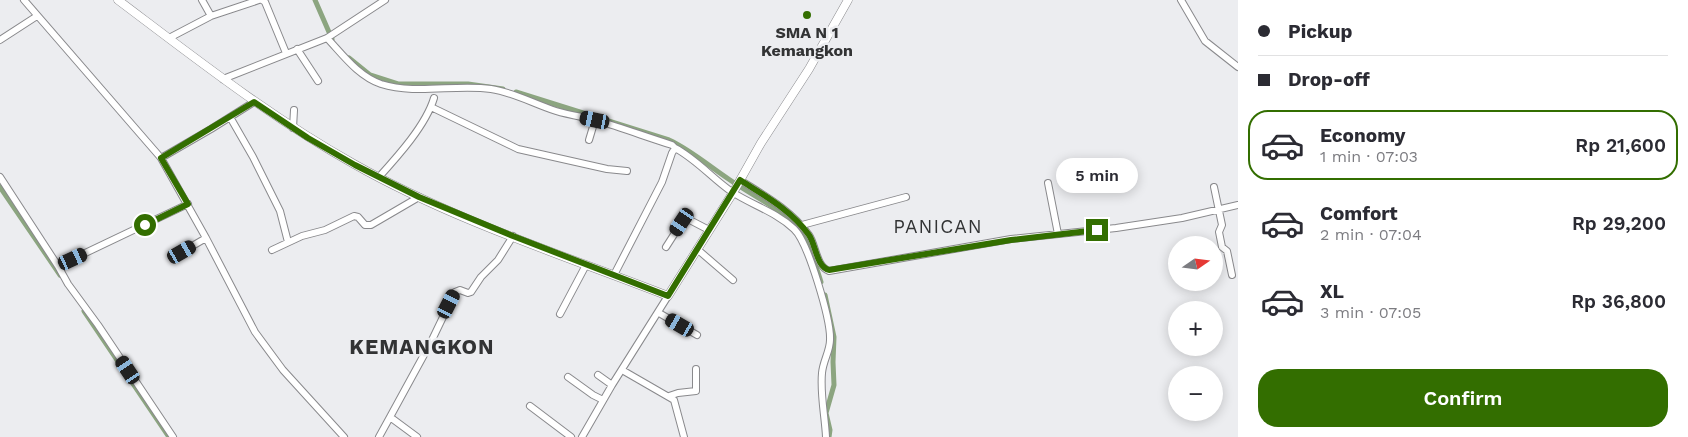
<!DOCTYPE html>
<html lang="en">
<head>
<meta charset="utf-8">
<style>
	body { margin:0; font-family:"Work Sans",sans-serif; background:#f7f7f7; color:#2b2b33; height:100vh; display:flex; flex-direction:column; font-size:19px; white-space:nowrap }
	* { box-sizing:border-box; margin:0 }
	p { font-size:16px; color:#7c7c81 }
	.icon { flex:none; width:28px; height:28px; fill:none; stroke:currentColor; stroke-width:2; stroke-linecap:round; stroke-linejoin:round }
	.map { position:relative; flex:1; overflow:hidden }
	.panel { display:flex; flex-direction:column; background:#fff; width:450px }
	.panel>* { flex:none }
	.guide { display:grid; align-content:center; height:110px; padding:0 20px; background:#fff }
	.needle { width:32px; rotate:76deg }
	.buttons { position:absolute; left:1168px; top:236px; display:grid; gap:10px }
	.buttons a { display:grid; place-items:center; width:55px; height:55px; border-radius:50%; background:#fff; box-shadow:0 2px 12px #0003; font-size:25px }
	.end { position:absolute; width:22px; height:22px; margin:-11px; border:6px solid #336e00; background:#fff; box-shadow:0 0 0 2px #fff }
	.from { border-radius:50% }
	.bubble { position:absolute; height:35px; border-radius:18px; background:#fff; box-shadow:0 2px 12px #0003; font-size:16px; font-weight:600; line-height:35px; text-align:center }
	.car { position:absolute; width:15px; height:30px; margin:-15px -8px; border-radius:6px; box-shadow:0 0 4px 1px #0007; background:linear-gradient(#222 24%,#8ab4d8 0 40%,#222 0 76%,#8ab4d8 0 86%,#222 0) }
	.guide b { display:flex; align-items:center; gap:18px; height:48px; font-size:19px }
	.guide b+b { border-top:1px solid #e1e1e2 }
	.guide i { width:12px; height:12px; background:#2b2b33 }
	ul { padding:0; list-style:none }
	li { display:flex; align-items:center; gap:15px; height:70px; margin:0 10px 8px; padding:0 10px; border:2px solid transparent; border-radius:20px }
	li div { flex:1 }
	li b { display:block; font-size:19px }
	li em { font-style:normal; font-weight:600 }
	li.selected { border-color:#336e00 }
	li>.icon { width:45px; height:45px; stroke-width:1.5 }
	.cta { display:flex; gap:10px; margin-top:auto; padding:10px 20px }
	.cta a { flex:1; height:58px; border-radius:20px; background:#336e00; color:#fff; font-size:20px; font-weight:600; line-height:58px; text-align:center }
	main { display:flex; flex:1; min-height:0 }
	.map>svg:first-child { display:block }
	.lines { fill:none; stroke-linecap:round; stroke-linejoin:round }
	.canal { stroke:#8ca580; stroke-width:5 }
	.minor-casing { stroke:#89898c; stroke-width:8 }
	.major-casing { stroke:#89898c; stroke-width:9 }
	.minor { stroke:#fff; stroke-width:6 }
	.major { stroke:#fff; stroke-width:8 }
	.route { stroke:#336e00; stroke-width:6 }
	.poi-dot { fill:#336e00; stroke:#ecedf0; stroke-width:2 }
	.labels { text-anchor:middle; stroke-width:5; stroke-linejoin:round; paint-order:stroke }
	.poi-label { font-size:16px; font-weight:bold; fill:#323334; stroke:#ecedf0 }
	.quarter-label { font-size:19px; letter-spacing:1px; fill:#323334; stroke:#ecedf0 }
	.district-label { font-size:21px; font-weight:bold; letter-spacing:1px; fill:#323334; stroke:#ecedf0 }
</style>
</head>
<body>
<main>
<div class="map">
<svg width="1238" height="437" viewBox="0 0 1238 437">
	<rect width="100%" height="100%" fill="#ecedf0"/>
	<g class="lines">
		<path class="canal" d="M315,0L332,39
			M349,58L370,75L398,84H468L503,89
			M516,92L669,140C691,150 710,167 730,180C753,196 780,208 799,229C809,242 816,267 821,282
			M0,187L60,275
			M825,295L834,337L833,362L834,385L826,413L830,430L829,437
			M84,311L169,437"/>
		<g class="minor-casing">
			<path id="minor" d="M24,0L161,158L211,129L254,102
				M262,0L265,2L286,53
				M1181,0L1205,41L1238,67
				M211,16L259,0
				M169,38L211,16L202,0
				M327,38C343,55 358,76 381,84C416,95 455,84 491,89C513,92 534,104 556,111C569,115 583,117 596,120C622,128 647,137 672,145L675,148
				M0,40L37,16
				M297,49L318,81
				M223,79L327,38L385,0
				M431,107L518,149L607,169L627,171
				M230,117L253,157L280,211L288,242
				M293,128L294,110
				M589,140L595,120
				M161,158L206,238L255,332L283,370L344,437
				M0,177L58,266L68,284L98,325L173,437
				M379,177C398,156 426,125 434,98
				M740,180C765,196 791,210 809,235C816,245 816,266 829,271L1011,239L1116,228L1182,218L1238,205
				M1048,183L1058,234
				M1214,187L1222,225L1219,232L1222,247L1227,251L1232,275
				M802,225L906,197
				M666,247L682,222L686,218L709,230
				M697,249L733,280
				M272,250L302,236L325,230L354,216L358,217L365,225H371L419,197
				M182,252L206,238
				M58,266L188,204
				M614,275L662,182L672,153L675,148C696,159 713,179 732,192C752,205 776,212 794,229C808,242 831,320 830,340C830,351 823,361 822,373C820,394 825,416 826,437
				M659,313L697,335
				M560,314L586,265
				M622,370L674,400L684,437
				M598,375L612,385
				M568,377L593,395L603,400
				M669,396L678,393L696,391V369
				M530,406L571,437
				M390,417L431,342L455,292L460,290L468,293L471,292L481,277L498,260L513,236
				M379,437L390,417L417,437
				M582,437L612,385L668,296"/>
		</g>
		<g class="major-casing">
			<path id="major" d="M118,0C195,58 270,117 354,164C453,220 563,255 668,296L734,191L761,143L809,69L848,0"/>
		</g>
		<use href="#minor" class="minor"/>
		<use href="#major" class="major"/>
	</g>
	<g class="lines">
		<path class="route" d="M145,225L188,204L161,158L254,102L308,138L355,165L419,197L513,236L668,296L740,180C765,196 791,210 809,235C816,245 816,266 829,270L1011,240L1097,230"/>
	</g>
	<circle class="poi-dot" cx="807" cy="15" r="5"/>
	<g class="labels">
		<g class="poi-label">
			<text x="807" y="38">SMA N 1<tspan x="807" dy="18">Kemangkon</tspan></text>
		</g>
		<g class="quarter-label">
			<text x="938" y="233">PANICAN</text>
		</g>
		<g class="district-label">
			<text x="422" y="354">KEMANGKON</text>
		</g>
	</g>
</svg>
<div class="buttons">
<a><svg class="needle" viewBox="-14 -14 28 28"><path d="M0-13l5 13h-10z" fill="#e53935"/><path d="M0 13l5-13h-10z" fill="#7c7c81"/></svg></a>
<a>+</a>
<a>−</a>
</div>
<i class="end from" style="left:145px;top:225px"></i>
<i class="end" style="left:1097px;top:230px"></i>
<div class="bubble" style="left:1056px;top:158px;width:82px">5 min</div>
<i class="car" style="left:595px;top:120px;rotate:282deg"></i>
<i class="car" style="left:682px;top:222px;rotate:214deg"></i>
<i class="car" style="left:182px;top:252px;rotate:60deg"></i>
<i class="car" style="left:73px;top:259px;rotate:65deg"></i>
<i class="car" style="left:449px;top:304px;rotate:27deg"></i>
<i class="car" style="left:680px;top:325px;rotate:300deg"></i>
<i class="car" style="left:128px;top:370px;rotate:326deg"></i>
</div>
<section class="panel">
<div class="guide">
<b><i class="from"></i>Pickup</b>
<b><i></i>Drop-off</b>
</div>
<ul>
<li class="selected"><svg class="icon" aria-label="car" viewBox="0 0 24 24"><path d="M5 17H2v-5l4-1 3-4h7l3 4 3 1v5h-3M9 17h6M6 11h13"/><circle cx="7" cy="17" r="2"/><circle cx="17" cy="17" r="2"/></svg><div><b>Economy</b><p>1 min · 07:03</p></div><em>Rp 21,600</em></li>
<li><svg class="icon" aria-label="car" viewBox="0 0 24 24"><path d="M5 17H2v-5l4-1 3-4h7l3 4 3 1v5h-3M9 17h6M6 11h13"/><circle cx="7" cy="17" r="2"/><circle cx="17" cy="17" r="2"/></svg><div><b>Comfort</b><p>2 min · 07:04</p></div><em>Rp 29,200</em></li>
<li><svg class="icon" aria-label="car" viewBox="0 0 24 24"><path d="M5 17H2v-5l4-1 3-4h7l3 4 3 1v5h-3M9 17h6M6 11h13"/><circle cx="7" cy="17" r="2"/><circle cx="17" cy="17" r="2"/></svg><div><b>XL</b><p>3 min · 07:05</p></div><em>Rp 36,800</em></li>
</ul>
<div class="cta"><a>Confirm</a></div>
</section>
</main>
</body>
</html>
